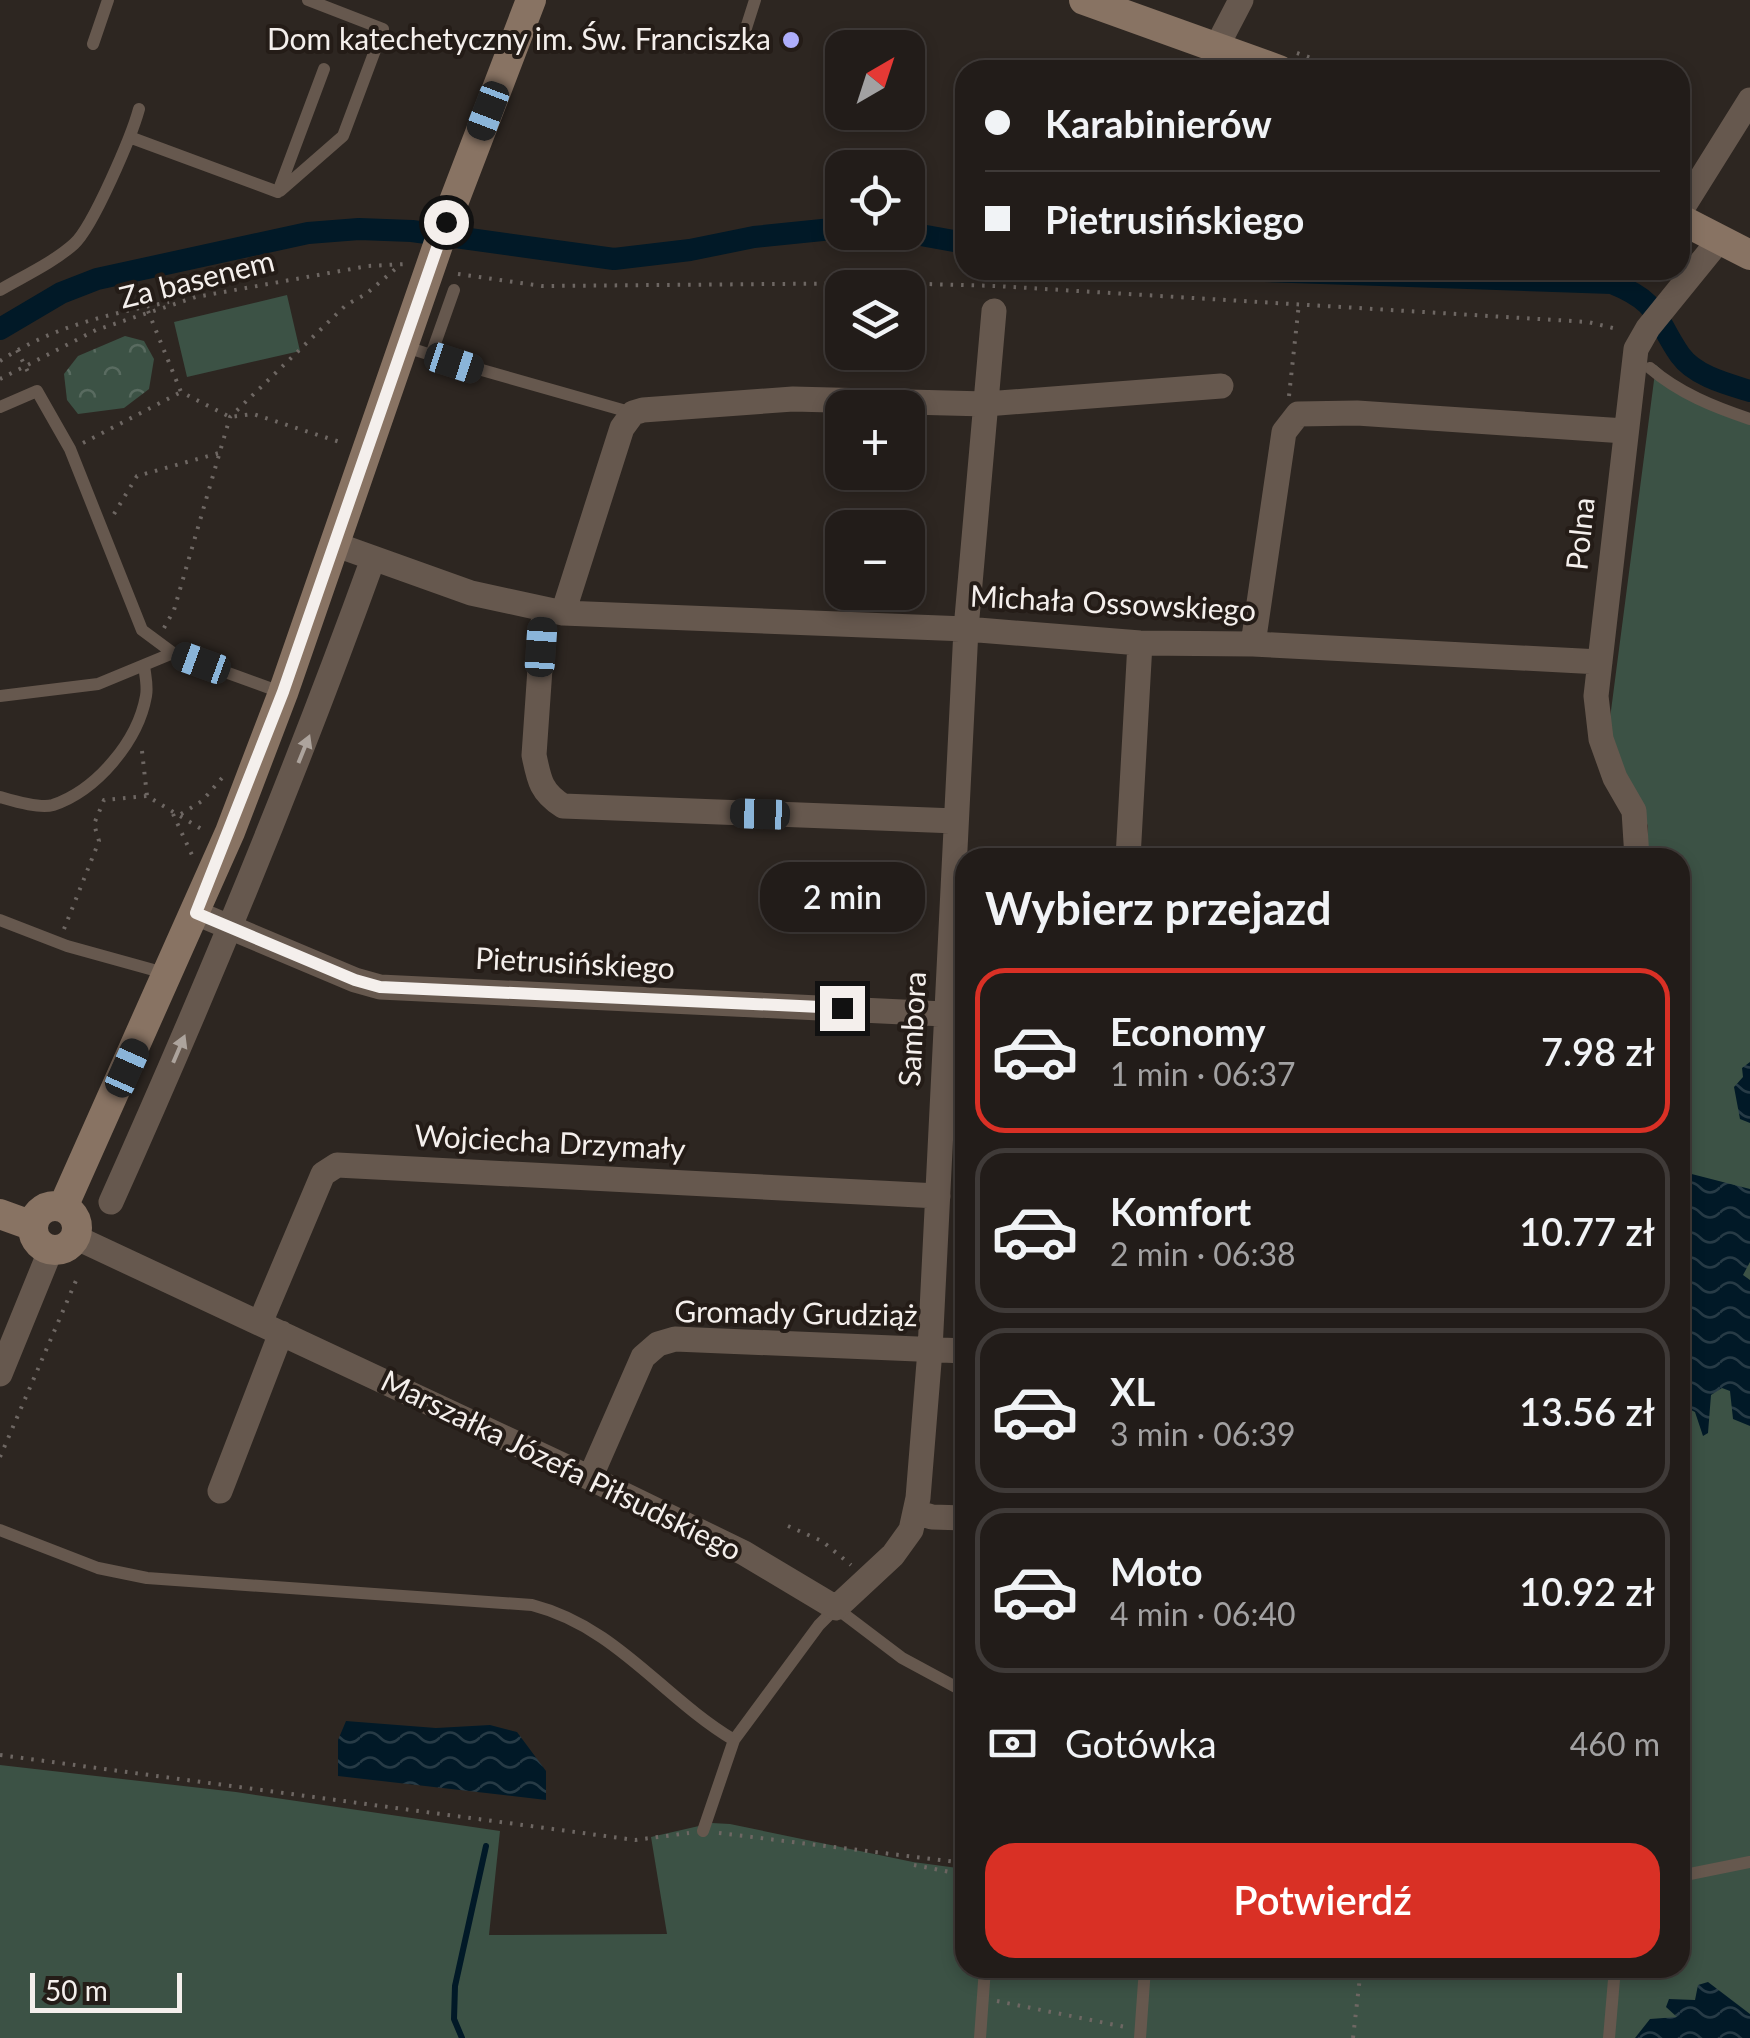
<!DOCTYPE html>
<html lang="pl">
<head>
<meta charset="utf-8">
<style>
	body { margin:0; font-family:Lato,sans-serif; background:#2a2522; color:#f1f3f6; height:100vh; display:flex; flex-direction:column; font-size:38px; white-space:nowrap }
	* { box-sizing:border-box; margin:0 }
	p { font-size:32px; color:#a2a1a2 }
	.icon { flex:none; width:55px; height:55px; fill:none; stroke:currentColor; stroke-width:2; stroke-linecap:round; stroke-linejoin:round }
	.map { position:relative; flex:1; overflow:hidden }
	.panel { position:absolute; left:955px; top:848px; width:735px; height:1130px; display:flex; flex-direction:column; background:#221c19; border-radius:30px; box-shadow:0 5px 15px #0003,0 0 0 2px #3f3a38 }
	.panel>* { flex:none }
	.hud { position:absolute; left:955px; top:60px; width:735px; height:220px; border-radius:30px; box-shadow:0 5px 15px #0003,0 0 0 2px #3f3a38; display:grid; align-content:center; height:220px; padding:0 30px; background:#221c19 }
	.needle { width:65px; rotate:39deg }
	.controls { position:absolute; left:825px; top:30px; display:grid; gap:20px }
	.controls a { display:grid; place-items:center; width:100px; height:100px; border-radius:20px; background:#221c19; box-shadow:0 5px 15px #0003,0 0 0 2px #3f3a38; font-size:50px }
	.scale { position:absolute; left:30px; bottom:25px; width:152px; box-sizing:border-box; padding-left:10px; border:5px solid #f4efec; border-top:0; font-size:28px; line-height:35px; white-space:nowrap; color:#f4efec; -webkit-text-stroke:8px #241c17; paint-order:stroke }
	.end { position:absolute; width:45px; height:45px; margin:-22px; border:12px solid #f4efec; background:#111; box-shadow:0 0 0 5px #111 }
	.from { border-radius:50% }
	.bubble { position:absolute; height:70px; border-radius:30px; background:#221c19; box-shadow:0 5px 15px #0003,0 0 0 2px #3f3a38; font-size:32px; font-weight:600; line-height:70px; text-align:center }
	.car { position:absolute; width:30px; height:60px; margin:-30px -15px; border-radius:12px; box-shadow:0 0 8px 2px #0007; background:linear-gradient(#222 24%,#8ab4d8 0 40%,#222 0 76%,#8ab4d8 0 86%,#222 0) }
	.hud b { display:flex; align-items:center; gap:35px; height:95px; font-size:38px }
	.hud b+b { border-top:2px solid #3f3a38 }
	.hud i { width:25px; height:25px; background:#f1f3f6 }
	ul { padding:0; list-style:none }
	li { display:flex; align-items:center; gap:30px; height:165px; margin:0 20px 15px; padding:0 10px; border:5px solid #3f3a38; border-radius:30px }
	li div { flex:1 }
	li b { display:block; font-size:38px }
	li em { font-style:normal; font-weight:600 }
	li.on { border-color:#d93025 }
	li>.icon { width:90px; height:90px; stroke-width:1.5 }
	h2 { padding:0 30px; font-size:45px; line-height:120px }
	.pay { display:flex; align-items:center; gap:25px; height:110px; padding:0 30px; font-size:38px }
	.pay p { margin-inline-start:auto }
	.button { display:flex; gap:20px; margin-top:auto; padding:20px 30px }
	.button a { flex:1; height:115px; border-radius:30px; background:#d93025; color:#fff; font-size:40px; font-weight:600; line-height:115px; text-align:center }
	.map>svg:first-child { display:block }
	.green { fill:#3c5245 }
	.forest { fill:url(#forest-crowns) }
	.water { fill:url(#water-waves) }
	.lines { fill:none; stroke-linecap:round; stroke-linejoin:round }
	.stream { stroke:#011927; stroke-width:6 }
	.canal { stroke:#011927; stroke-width:22 }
	.path { stroke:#6e6763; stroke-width:4; stroke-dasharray:2.5 8; stroke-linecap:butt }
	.lane { stroke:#66584e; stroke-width:12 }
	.street { stroke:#66584e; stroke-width:25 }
	.secondary { stroke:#887363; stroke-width:30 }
	.oneway { fill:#ada49d }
	.route { stroke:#f4efec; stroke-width:12 }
	.poi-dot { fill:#aeaefb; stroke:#241c17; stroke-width:4 }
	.labels { text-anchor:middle; stroke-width:8; stroke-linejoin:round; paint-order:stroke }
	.poi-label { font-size:30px; fill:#f4efec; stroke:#241c17; text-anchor:end }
	.street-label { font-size:30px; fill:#f4efec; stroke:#241c17 }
</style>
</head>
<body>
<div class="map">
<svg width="1750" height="2038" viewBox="0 0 1750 2038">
	<defs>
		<pattern id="forest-crowns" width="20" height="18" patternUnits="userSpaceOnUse" patternTransform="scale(2.5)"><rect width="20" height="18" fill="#3c5245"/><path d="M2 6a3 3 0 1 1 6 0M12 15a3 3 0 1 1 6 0" fill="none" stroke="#596b60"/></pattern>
		<pattern id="water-waves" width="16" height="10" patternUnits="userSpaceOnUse" patternTransform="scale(2.5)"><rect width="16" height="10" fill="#011927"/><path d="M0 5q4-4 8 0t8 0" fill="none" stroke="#273b46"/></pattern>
	</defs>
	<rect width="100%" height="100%" fill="#2d2621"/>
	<path class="green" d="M287,295L300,351L187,377L174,322Z
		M1656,365L1699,405L1750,424V2038H0V1765L236,1792L500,1831L489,1935L667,1934L651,1837L712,1823L730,1824L913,1862L965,1869V1968H1680V858L1648,857V826L1636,796L1620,774L1609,726Z"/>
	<path class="forest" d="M125,336L144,341L154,359L149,389L124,408L78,414L67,400L64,374L78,356Z"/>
	<path class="water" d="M1750,1062V1123L1740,1119L1734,1087L1743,1077L1742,1068Z
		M1680,1171L1750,1189V1262L1743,1275L1750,1280V1426L1733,1419L1730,1391L1722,1388L1711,1395L1708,1433L1703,1436L1695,1412L1689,1409L1680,1414Z
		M346,1721L436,1728L490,1725L517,1732L546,1771V1800L338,1776V1740Z
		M1708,1982L1750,2014V2038H1635L1650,2019L1677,2017L1666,2007L1669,1999L1695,2000L1698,1985Z"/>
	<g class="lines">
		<path class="stream" d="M462,2038L454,2019L455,1986L486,1846"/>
		<path class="canal" d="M904,232L965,243
			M1235,270L1612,283C1661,303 1654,317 1680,355C1695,376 1727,384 1750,391
			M0,329L61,293L97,279L308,233L359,229L412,231L614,259L690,250L754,237L842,228"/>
		<path class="path" d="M1297,53L1345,70
			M458,274L542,286L892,283L996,286L1588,322L1613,328L1618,333
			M148,311L181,392L230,417L253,414L343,443
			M17,350L31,378
			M0,361C51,327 109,314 169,302
			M0,379L96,330L196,297L368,266L405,264
			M1289,396L1299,303
			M83,443L181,392
			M114,514L137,476L219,453
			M164,628L174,610L230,417L346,305L366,294L400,265
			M142,751L147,796L203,830
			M173,814L192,855
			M181,814L202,801L222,778
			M64,929L99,841L94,824L104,800L147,796
			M0,1457L78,1276
			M788,1526L822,1541L851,1565
			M0,1755L635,1840L689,1833
			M719,1833L965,1863
			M914,1865L965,1875
			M997,2001L1125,2027
			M1353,2038L1361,1968"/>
		<path class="lane" d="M93,44L108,0
			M740,47L755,0
			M132,138L278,192L324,69
			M280,191L343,136L383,29L308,0
			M0,290C24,276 54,262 74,244C93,227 132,135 139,109
			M403,346L431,355L454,290
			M443,359L633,413
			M1650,368C1679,393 1714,407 1750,419
			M0,407L37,391L70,449L142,630L173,653L283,693
			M0,696L98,684L173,653
			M0,797C14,801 40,809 53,805C97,790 138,741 146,696C148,686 145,675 144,665
			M0,920L67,946L168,974
			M0,1530L98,1568L147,1578L532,1605C617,1627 662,1697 734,1740
			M703,1831L734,1740L819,1625L836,1608L902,1658L965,1692
			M1680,1876L1750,1862
			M980,2038L985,1968
			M1140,2038L1145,1968
			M1609,2038L1615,1968"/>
		<path class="street" d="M1216,48L1241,0
			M1680,212L1750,100
			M334,544L471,593L563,613L966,629L1140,643L1253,644L1600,662
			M544,611L534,755C539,780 541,792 563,806L956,821
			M563,613L622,428L633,413L643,410L793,399L986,404L1221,386
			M1253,644L1284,432L1298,414L1357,413L1625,431
			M1128,858L1140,643
			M1637,858L1634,811L1615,778L1601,739L1596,696L1636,349L1648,328L1721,238
			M196,913L355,980L380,987L965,1015
			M111,1202C206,990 294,777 373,559
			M75,1237L590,1478L744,1553L836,1608L893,1555L911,1530L918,1498L930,1350L966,629L994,311
			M260,1323L323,1174L337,1165L938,1196
			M0,1374L51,1249
			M590,1478L643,1357L658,1344L675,1339L965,1351
			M220,1491L281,1333
			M915,1512L932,1517L965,1518"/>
		<path class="secondary" d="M1084,0L1279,70
			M1680,219L1750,255
			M33 1228a22 22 0 1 1 44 0a22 22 0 1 1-44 0Z
			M63,1207L230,832L283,693L446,222L531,0
			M0,1214L33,1226"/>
	</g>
	<defs><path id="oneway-solid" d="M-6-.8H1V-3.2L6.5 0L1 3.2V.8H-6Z" transform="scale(2.5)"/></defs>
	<g class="oneway">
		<use href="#oneway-solid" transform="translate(304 749) rotate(-68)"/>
		<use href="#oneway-solid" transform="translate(179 1049) rotate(-67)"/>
	</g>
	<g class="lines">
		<path class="route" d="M446,222L283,692L196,913L355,980L380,987L842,1008"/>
	</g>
	<circle class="poi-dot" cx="791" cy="40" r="10"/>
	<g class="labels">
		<g class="poi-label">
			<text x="771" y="50">Dom katechetyczny im. Św. Franciszka</text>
		</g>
		<g class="street-label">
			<text transform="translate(197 280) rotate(-14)" y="10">Za basenem</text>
			<text transform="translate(1581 534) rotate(-84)" y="10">Polna</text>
			<text transform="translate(1113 604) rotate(3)" y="10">Michała Ossowskiego</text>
			<text transform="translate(575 964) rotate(3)" y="10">Pietrusińskiego</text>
			<text transform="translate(913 1029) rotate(-87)" y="10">Sambora</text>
			<text transform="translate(550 1143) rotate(3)" y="10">Wojciecha Drzymały</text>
			<text transform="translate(796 1314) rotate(1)" y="10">Gromady Grudziąż</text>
			<text transform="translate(561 1466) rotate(26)" y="10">Marszałka Józefa Piłsudskiego</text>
		</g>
	</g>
</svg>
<div class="controls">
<a><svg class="needle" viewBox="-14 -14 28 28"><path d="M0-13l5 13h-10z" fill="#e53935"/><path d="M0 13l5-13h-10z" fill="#a2a1a2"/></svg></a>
<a><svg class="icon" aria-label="locate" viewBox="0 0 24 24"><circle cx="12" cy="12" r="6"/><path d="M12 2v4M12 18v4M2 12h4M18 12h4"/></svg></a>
<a><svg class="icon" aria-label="layers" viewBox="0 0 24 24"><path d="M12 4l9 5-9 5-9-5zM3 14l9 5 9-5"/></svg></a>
<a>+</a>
<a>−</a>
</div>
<div class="scale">50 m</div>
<i class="end from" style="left:446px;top:222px"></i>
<i class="end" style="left:842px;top:1008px"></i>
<div class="bubble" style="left:760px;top:862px;width:165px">2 min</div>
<i class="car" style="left:488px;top:111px;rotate:201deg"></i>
<i class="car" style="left:454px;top:363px;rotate:108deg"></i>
<i class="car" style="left:541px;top:647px;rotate:4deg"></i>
<i class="car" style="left:201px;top:663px;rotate:290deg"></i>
<i class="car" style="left:760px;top:814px;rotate:272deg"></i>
<i class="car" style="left:127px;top:1068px;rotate:24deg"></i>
<div class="hud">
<b><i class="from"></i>Karabinierów</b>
<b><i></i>Pietrusińskiego</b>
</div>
<section class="panel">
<h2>Wybierz przejazd</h2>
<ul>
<li class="on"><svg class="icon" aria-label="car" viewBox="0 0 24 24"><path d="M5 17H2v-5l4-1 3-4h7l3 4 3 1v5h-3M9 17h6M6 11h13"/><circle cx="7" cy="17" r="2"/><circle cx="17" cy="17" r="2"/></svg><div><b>Economy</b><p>1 min · 06:37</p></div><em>7.98 zł</em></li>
<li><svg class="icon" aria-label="car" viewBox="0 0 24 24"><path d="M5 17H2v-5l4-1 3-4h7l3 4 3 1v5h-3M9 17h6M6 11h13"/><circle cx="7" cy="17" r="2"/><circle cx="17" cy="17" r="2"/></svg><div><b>Komfort</b><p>2 min · 06:38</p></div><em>10.77 zł</em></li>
<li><svg class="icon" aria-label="car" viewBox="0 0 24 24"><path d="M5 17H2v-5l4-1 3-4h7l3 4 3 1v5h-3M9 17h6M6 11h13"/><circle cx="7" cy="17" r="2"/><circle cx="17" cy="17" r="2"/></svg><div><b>XL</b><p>3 min · 06:39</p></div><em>13.56 zł</em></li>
<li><svg class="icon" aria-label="car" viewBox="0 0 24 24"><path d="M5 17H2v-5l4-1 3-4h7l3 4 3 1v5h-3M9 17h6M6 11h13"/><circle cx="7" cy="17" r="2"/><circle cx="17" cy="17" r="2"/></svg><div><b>Moto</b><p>4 min · 06:40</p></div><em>10.92 zł</em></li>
</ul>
<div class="pay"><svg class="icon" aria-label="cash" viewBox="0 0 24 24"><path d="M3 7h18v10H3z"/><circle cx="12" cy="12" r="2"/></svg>Gotówka<p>460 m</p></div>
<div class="button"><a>Potwierdź</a></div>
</section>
</div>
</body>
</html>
